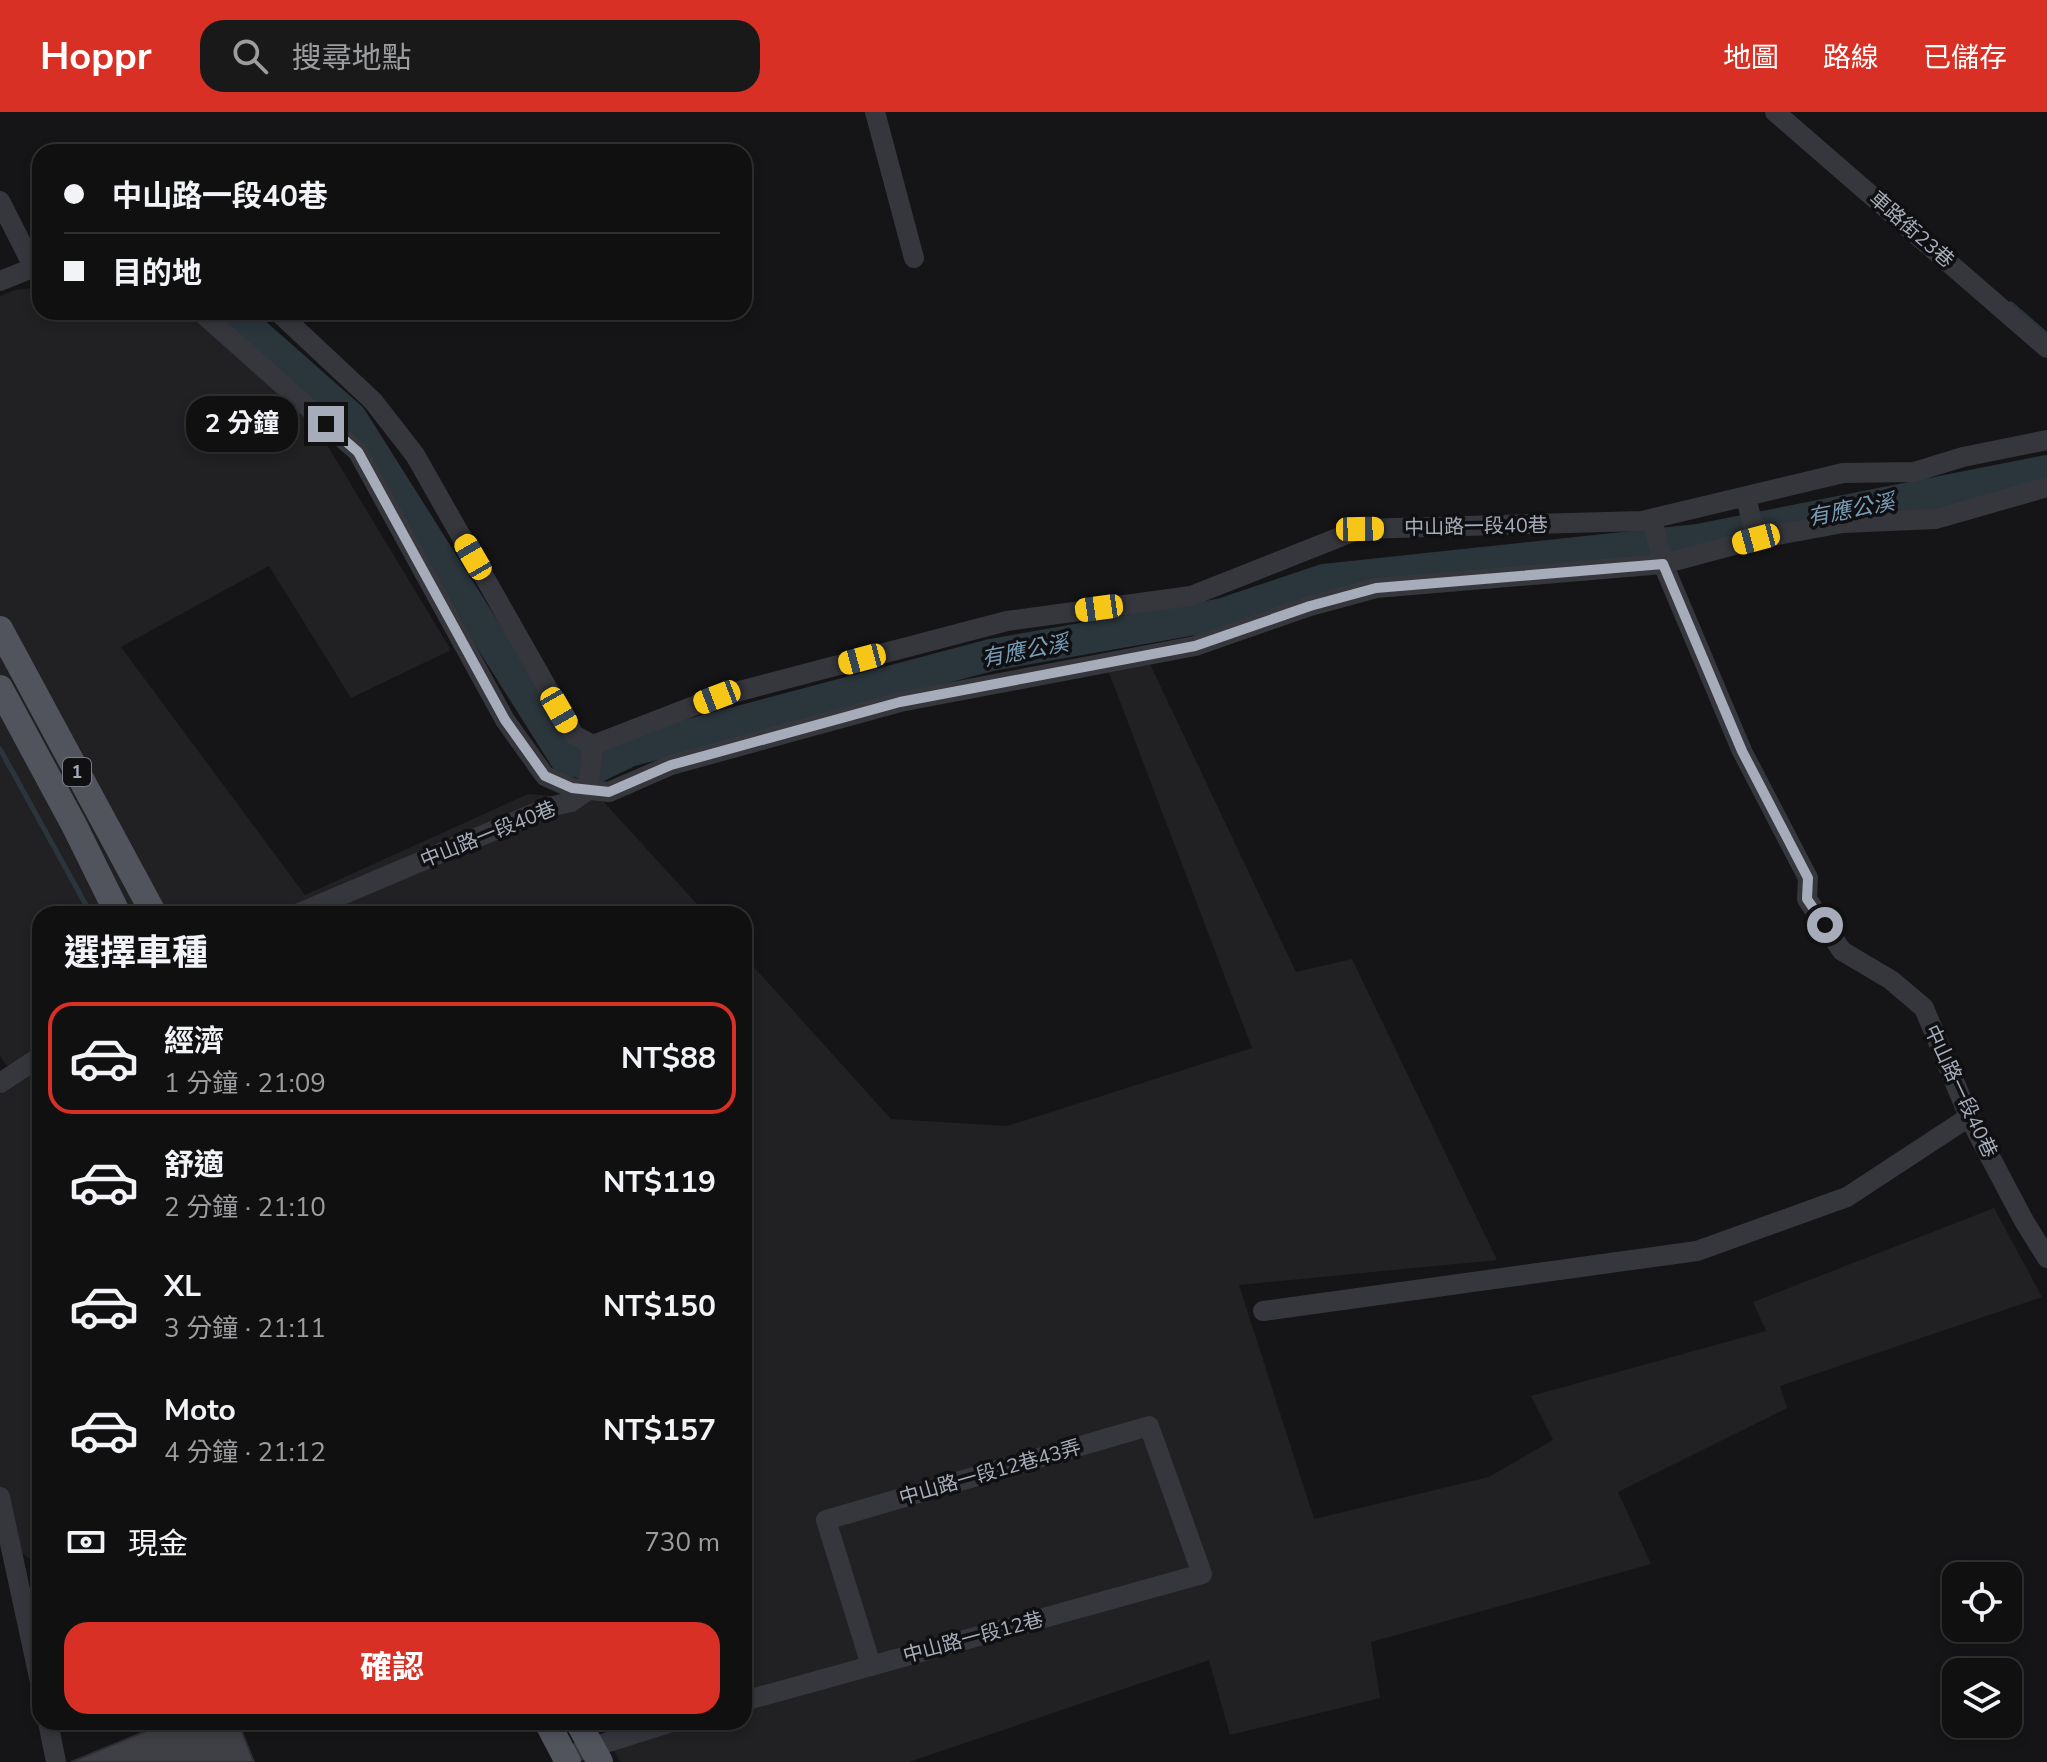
<!DOCTYPE html>
<html lang="zh-TW">
<head>
<meta charset="utf-8">
<style>
	body { margin:0; font-family:"Nunito Sans","Noto Sans TC",sans-serif; background:#19191a; color:#f1f3f6; height:100vh; display:flex; flex-direction:column; font-size:30px; white-space:nowrap }
	* { box-sizing:border-box; margin:0 }
	p { font-size:26px; color:#9c9d9f }
	.icon { flex:none; width:44px; height:44px; fill:none; stroke:currentColor; stroke-width:2; stroke-linecap:round; stroke-linejoin:round }
	.map { position:relative; flex:1; overflow:hidden }
	.side { position:absolute; left:32px; top:794px; width:720px; height:824px; display:flex; flex-direction:column; background:#101011; border-radius:24px; box-shadow:0 4px 12px #0003,0 0 0 2px #303031 }
	.side>* { flex:none }
	.hud { position:absolute; left:32px; top:32px; width:720px; height:176px; border-radius:24px; box-shadow:0 4px 12px #0003,0 0 0 2px #303031; display:grid; align-content:center; height:176px; padding:0 32px; background:#101011 }
	.buttons { position:absolute; left:1942px; top:1450px; display:grid; gap:16px }
	.buttons a { display:grid; place-items:center; width:80px; height:80px; border-radius:16px; background:#101011; box-shadow:0 4px 12px #0003,0 0 0 2px #303031; font-size:40px }
	.end { position:absolute; width:36px; height:36px; margin:-18px; border:10px solid #a6acb9; background:#111; box-shadow:0 0 0 4px #111 }
	.from { border-radius:50% }
	.bubble { position:absolute; height:56px; border-radius:24px; background:#101011; box-shadow:0 4px 12px #0003,0 0 0 2px #303031; font-size:26px; font-weight:700; line-height:56px; text-align:center }
	.car { position:absolute; width:24px; height:48px; margin:-24px -12px; border-radius:10px; box-shadow:0 0 6px 2px #0007; background:linear-gradient(#f5c518 24%,#345 0 40%,#f5c518 0 76%,#345 0 86%,#f5c518 0) }
	.hud b { display:flex; align-items:center; gap:28px; height:76px; font-size:30px }
	.hud b+b { border-top:2px solid #303031 }
	.hud i { width:20px; height:20px; background:#f1f3f6 }
	ul { padding:0; list-style:none }
	li { display:flex; align-items:center; gap:24px; height:112px; margin:0 16px 12px; padding:0 16px; border:4px solid transparent; border-radius:24px }
	li div { flex:1 }
	li b { display:block; font-size:30px }
	li em { font-style:normal; font-weight:700 }
	li.current { border-color:#d93025 }
	li>.icon { width:72px; height:72px; stroke-width:1.5 }
	h2 { padding:0 32px; font-size:36px; line-height:96px }
	.pay { display:flex; align-items:center; gap:20px; height:88px; padding:0 32px; font-size:30px }
	.pay p { margin-inline-start:auto }
	.button { display:flex; gap:16px; margin-top:auto; padding:16px 32px }
	.button a { flex:1; height:92px; border-radius:24px; background:#d93025; color:#fff; font-size:32px; font-weight:700; line-height:92px; text-align:center }
	header { display:flex; align-items:center; gap:48px; box-sizing:border-box; height:112px; padding:0 40px; background:#d93025; color:#fff }
	header strong { font-size:38px }
	nav { display:flex; gap:44px; margin-inline-start:auto; font-size:28px }
	.search { width:560px; height:72px; background:#19191a; display:flex; align-items:center; gap:20px; box-sizing:border-box; padding:0 28px; border-radius:24px; color:#9c9d9f; font-size:30px }
	.map>svg:first-child { display:block }
	.built { fill:#212124 }
	.lines { fill:none; stroke-linecap:round; stroke-linejoin:round }
	.stream { stroke:#2a353c; stroke-width:5 }
	.river { stroke:#2a353c; stroke-width:32 }
	.building { fill:#3f4045; stroke:#2f2f33; stroke-width:2 }
	.minor { stroke:#36373d; stroke-width:20 }
	.major { stroke:#51545c; stroke-width:26 }
	.route { stroke:#a6acb9; stroke-width:10 }
	.labels { text-anchor:middle; stroke-width:7; stroke-linejoin:round; paint-order:stroke }
	.shield { fill:#101012; stroke:#797d87; stroke-width:2 }
	.shield-label { font-size:18px; font-weight:bold; fill:#a6acb9 }
	.street-label { font-size:20px; fill:#a6acb9; stroke:#101012 }
	.water-label { font-size:22px; font-style:italic; fill:#799db7; stroke:#101012 }
</style>
</head>
<body>
<header>
<strong>Hoppr</strong>
<div class="search"><svg class="icon" aria-label="search" viewBox="0 0 24 24"><circle cx="10" cy="10" r="6"/><path d="M15 15l6 6"/></svg>搜尋地點</div>
<nav><a>地圖</a><a>路線</a><a>已儲存</a></nav>
</header>
<div class="map">
<svg width="2047" height="1650" viewBox="0 0 2047 1650">
	<rect width="100%" height="100%" fill="#151517"/>
	<path class="built" d="M40,175V200H192L315,313L451,538L351,586L269,454L121,535L305,783L528,682L602,688L706,802H40V1454L12,1434L0,1374V982L18,970L0,944V184L15,178Z
		M1149,550L1296,860L1352,847L1497,1148L1239,1173L1314,1407L1489,1365L1553,1328L1531,1284L1766,1219L1753,1190L1994,1096L2042,1185L1780,1274L1787,1296L1618,1380L1651,1452L1371,1530L1380,1586L1230,1623L1209,1548L909,1650H620L598,1610H744V844L891,1007L1007,1014L1252,936L1108,558Z"/>
	<g class="lines">
		<path class="stream" d="M2011,192L2047,223
			M0,637L91,802"/>
		<path class="river" d="M231,200L351,306L566,647L598,654L629,639L991,543L1223,502L1324,468L1698,428L2047,359"/>
	</g>
	<path class="building" d="M168,1610H238L254,1650H71Z"/>
	<g class="lines">
		<path class="minor" d="M875,0L914,146
			M1775,0L2047,236
			M0,89L34,156
			M0,169L40,153
			M201,200L358,340L505,608L545,664L572,676L609,680L671,653L900,590L1195,534L1310,494L1376,476L1663,452L1756,427L1843,411L1936,407L2047,375
			M278,200L373,289L415,343L574,623L593,633
			M1746,385L1756,427
			M1652,407L1663,452L1742,639L1808,766L1807,787L1842,839L1891,868L1924,896L1969,1005L2024,1109L2047,1146
			M593,633L717,585L1007,509L1191,484L1360,417L1642,409L1843,361L1914,360L1963,345L2047,328
			M588,678L593,633
			M297,802L549,695L571,690L588,678
			M0,971L40,945
			M1263,1199L1697,1139L1847,1085L1969,1005
			M0,1385L40,1570
			M744,1589L1202,1462L1149,1314L826,1408L871,1553
			M48,1610L56,1650
			M580,1639L672,1610"/>
		<path class="major" d="M0,517L154,802
			M0,576L74,713L118,802
			M547,1610L568,1650
			M578,1610L600,1650"/>
	</g>
	<g class="lines">
		<path class="route" d="M326,312L358,340L505,608L545,664L572,676L609,680L671,653L900,590L1195,534L1310,494L1376,476L1663,452L1742,639L1808,766L1807,787L1825,813"/>
	</g>
	<g class="labels">
		<rect class="shield" x="63" y="646" width="28" height="28" rx="6"/>
		<g class="shield-label">
			<text x="77" y="666">1</text>
		</g>
		<g class="street-label">
			<text transform="translate(1912 117) rotate(41)" y="7">車路街23巷</text>
			<text transform="translate(1476 414) rotate(-1)" y="7">中山路一段40巷</text>
			<text transform="translate(488 722) rotate(-22)" y="7">中山路一段40巷</text>
			<text transform="translate(1961 979) rotate(65)" y="7">中山路一段40巷</text>
			<text transform="translate(990 1360) rotate(-16)" y="7">中山路一段12巷43弄</text>
			<text transform="translate(973 1525) rotate(-15)" y="7">中山路一段12巷</text>
		</g>
		<g class="water-label">
			<text transform="translate(1851 397) rotate(-11)" y="8">有應公溪</text>
			<text transform="translate(1025 538) rotate(-11)" y="8">有應公溪</text>
		</g>
	</g>
</svg>
<div class="buttons">
<a><svg class="icon" aria-label="locate" viewBox="0 0 24 24"><circle cx="12" cy="12" r="6"/><path d="M12 2v4M12 18v4M2 12h4M18 12h4"/></svg></a>
<a><svg class="icon" aria-label="layers" viewBox="0 0 24 24"><path d="M12 4l9 5-9 5-9-5zM3 14l9 5 9-5"/></svg></a>
</div>
<i class="end from" style="left:1825px;top:813px"></i>
<i class="end" style="left:326px;top:312px"></i>
<div class="bubble" style="left:186px;top:284px;width:112px">2 分鐘</div>
<i class="car" style="left:1360px;top:417px;rotate:89deg"></i>
<i class="car" style="left:1756px;top:427px;rotate:255deg"></i>
<i class="car" style="left:473px;top:445px;rotate:330deg"></i>
<i class="car" style="left:1099px;top:496px;rotate:262deg"></i>
<i class="car" style="left:862px;top:547px;rotate:255deg"></i>
<i class="car" style="left:717px;top:585px;rotate:249deg"></i>
<i class="car" style="left:559px;top:598px;rotate:150deg"></i>
<div class="hud">
<b><i class="from"></i>中山路一段40巷</b>
<b><i></i>目的地</b>
</div>
<section class="side">
<h2>選擇車種</h2>
<ul>
<li class="current"><svg class="icon" aria-label="car" viewBox="0 0 24 24"><path d="M5 17H2v-5l4-1 3-4h7l3 4 3 1v5h-3M9 17h6M6 11h13"/><circle cx="7" cy="17" r="2"/><circle cx="17" cy="17" r="2"/></svg><div><b>經濟</b><p>1 分鐘 · 21:09</p></div><em>NT$88</em></li>
<li><svg class="icon" aria-label="car" viewBox="0 0 24 24"><path d="M5 17H2v-5l4-1 3-4h7l3 4 3 1v5h-3M9 17h6M6 11h13"/><circle cx="7" cy="17" r="2"/><circle cx="17" cy="17" r="2"/></svg><div><b>舒適</b><p>2 分鐘 · 21:10</p></div><em>NT$119</em></li>
<li><svg class="icon" aria-label="car" viewBox="0 0 24 24"><path d="M5 17H2v-5l4-1 3-4h7l3 4 3 1v5h-3M9 17h6M6 11h13"/><circle cx="7" cy="17" r="2"/><circle cx="17" cy="17" r="2"/></svg><div><b>XL</b><p>3 分鐘 · 21:11</p></div><em>NT$150</em></li>
<li><svg class="icon" aria-label="car" viewBox="0 0 24 24"><path d="M5 17H2v-5l4-1 3-4h7l3 4 3 1v5h-3M9 17h6M6 11h13"/><circle cx="7" cy="17" r="2"/><circle cx="17" cy="17" r="2"/></svg><div><b>Moto</b><p>4 分鐘 · 21:12</p></div><em>NT$157</em></li>
</ul>
<div class="pay"><svg class="icon" aria-label="cash" viewBox="0 0 24 24"><path d="M3 7h18v10H3z"/><circle cx="12" cy="12" r="2"/></svg>現金<p>730 m</p></div>
<div class="button"><a>確認</a></div>
</section>
</div>
</body>
</html>
